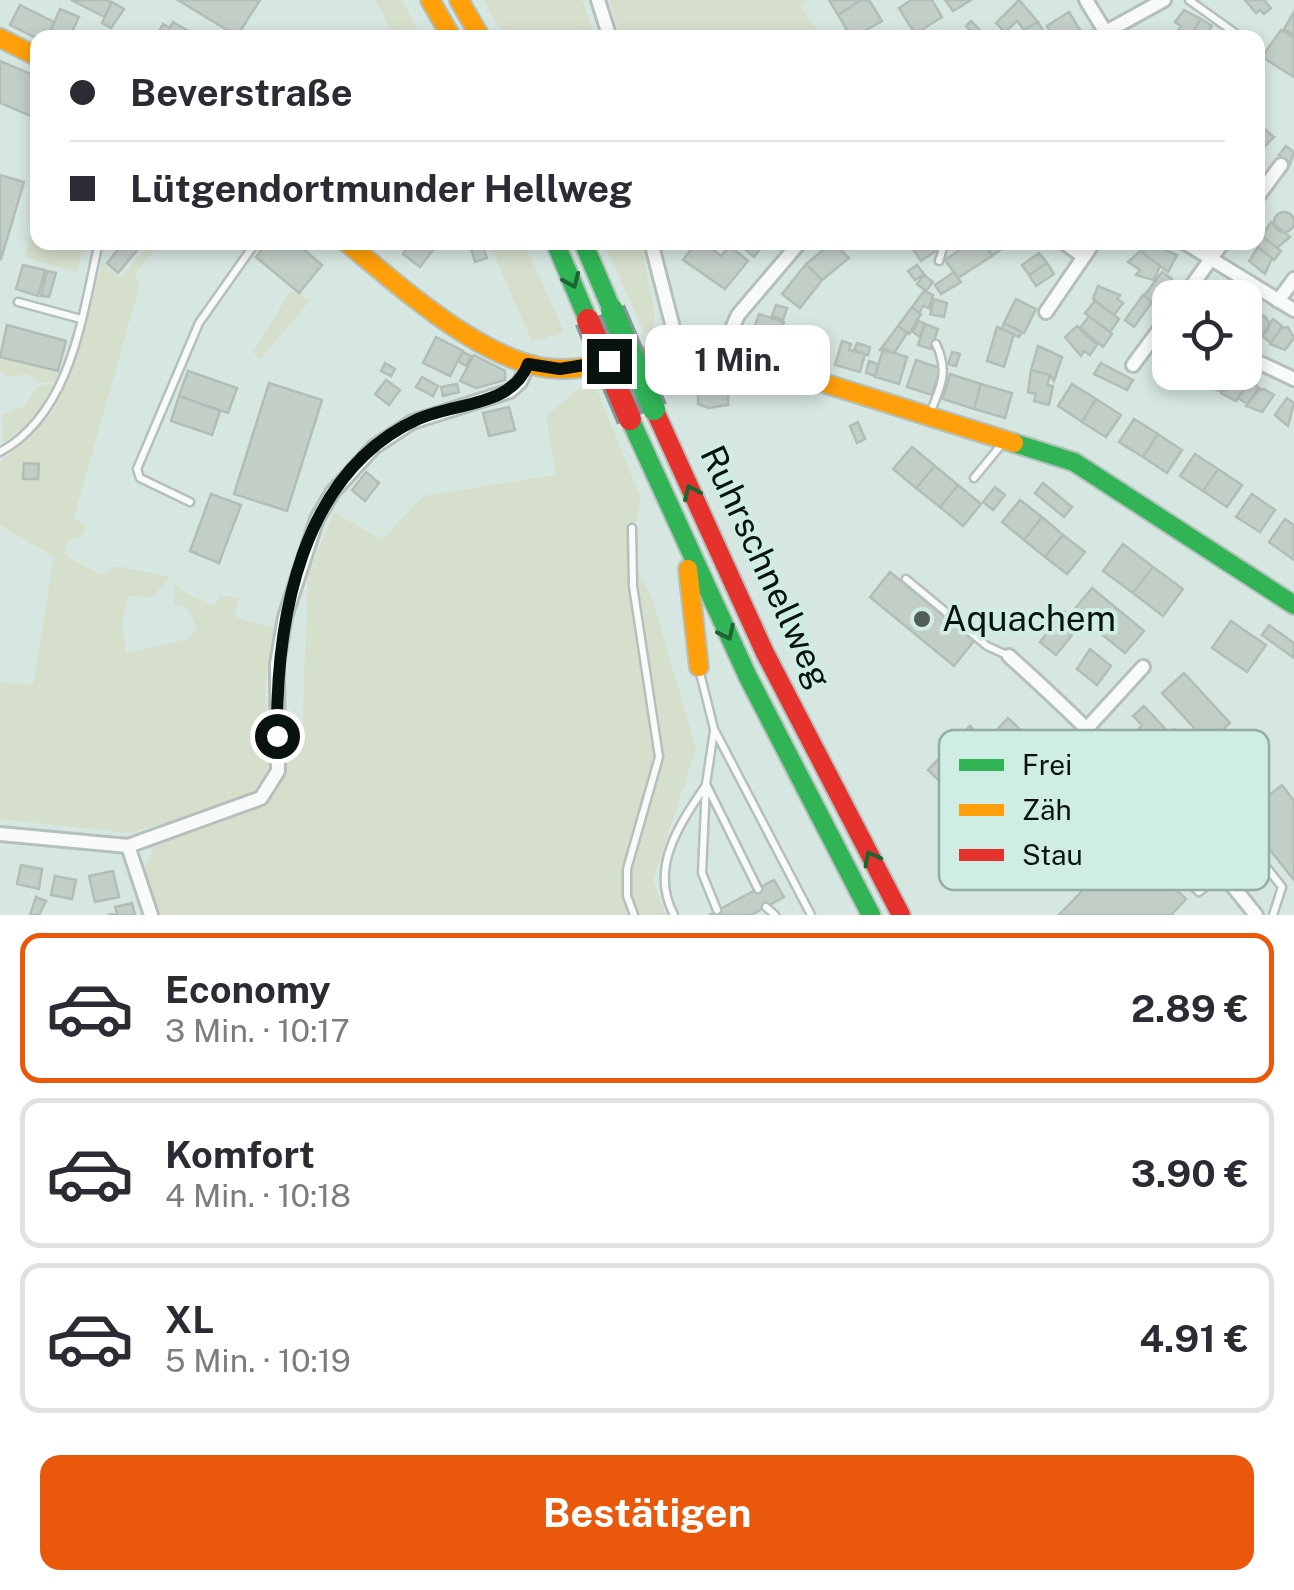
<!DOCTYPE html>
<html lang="de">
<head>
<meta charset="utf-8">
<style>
	body { margin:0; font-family:"Public Sans",sans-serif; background:#f2f2f3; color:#2b2b33; height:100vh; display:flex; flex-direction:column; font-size:38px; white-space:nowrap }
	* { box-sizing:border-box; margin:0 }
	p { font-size:32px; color:#7c7c81 }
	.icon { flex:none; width:55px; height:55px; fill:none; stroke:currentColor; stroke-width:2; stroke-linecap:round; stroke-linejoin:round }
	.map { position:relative; height:915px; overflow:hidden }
	.side { display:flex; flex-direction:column; background:#fff; flex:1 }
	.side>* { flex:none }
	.hud { position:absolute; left:30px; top:30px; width:1235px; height:220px; border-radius:20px; box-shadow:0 5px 15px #0003; display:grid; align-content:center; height:220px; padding:0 40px; background:#fff }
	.controls { position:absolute; left:1152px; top:280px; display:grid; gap:20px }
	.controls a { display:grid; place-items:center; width:110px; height:110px; border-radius:20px; background:#fff; box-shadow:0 5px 15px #0003; font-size:50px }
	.end { position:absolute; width:45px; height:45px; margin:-22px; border:12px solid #081310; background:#fff; box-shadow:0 0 0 5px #fff }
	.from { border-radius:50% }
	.bubble { position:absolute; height:70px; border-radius:20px; background:#fff; box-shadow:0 5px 15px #0003; font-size:32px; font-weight:700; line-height:70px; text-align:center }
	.hud b { display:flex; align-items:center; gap:35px; height:95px; font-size:38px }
	.hud b+b { border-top:2px solid #e1e1e2 }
	.hud i { width:25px; height:25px; background:#2b2b33 }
	ul { padding:18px 0 0; list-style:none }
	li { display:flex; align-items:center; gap:30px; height:150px; margin:0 20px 15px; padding:0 20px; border:5px solid #e1e1e2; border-radius:20px }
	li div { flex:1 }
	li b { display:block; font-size:38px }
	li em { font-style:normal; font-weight:700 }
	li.current { border-color:#ea580c }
	li>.icon { width:90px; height:90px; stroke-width:1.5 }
	.cta { display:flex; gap:20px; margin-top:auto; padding:20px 40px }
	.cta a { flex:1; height:115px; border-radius:20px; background:#ea580c; color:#fff; font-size:40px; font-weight:700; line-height:115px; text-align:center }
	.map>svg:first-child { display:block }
	.green { fill:#d5dfcc }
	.building { fill:#c2cfc7; stroke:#b3bdb8; stroke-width:2.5 }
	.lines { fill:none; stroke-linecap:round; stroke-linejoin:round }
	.lane-casing { stroke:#b4c0bc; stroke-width:11 }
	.street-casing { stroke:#b4c0bc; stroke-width:18 }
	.fast-casing { stroke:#b4c0bc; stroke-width:22 }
	.slow-casing { stroke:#b4c0bc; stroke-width:22 }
	.jam-casing { stroke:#b4c0bc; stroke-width:22 }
	.lane { stroke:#f9fbfa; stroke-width:6 }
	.street { stroke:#f9fbfa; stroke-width:12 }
	.fast { stroke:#30b455; stroke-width:18 }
	.slow { stroke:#ff9f0a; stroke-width:18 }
	.jam { stroke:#e5322d; stroke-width:18 }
	.fast-bridge-casing { stroke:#819695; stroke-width:28; stroke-linecap:butt }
	.jam-bridge-casing { stroke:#819695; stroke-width:28; stroke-linecap:butt }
	.fast-bridge { stroke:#30b455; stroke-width:22 }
	.jam-bridge { stroke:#e5322d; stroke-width:22 }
	.oneway { stroke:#1c6432 }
	.route { stroke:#081310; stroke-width:12 }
	.poi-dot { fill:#505d59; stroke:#cfede4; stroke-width:4 }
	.labels { text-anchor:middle; stroke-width:8; stroke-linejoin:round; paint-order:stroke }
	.street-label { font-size:35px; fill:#081310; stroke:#cfede4 }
	.poi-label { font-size:35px; fill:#081310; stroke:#cfede4; text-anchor:start }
	.key { fill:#cfede4; stroke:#93aca4; stroke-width:2.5 }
	.key-label { font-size:28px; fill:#081310 }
</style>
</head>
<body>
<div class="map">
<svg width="1294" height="915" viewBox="0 0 1294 915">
	<rect width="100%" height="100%" fill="#d6e6e1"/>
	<path class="green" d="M375,0H401L423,37H395Z
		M484,0H582L595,37H505Z
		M609,0H807L800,5L822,37H621Z
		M37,208L38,242L85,243L77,272L25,257Z
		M150,243H160L135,275L140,284L74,517L85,527L81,537L67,541L64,554L100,575L117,566L170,577L153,597L128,596L122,621L126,653L186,640L197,629L187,607L174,605V583L186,594L214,606L219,596L239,597L234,617L274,628L265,687L270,765L266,783L232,803L130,833L0,819V682L33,685L54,557L0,525V462L53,412L81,341L102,262L120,278Z
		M489,243H524L564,332L532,342Z
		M604,243H641L655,316L653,328L645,334Z
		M291,290L310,300L261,359L253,352Z
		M0,358L58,373L55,381L39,383L26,374L9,377L0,372Z
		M592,378L641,499L629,554L652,598L696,749L653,880L666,915H155L141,876L155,846L245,805L275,781L302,740L308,574L334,512L382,540L423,496L556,475L546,416Z
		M53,384L36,416L3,443L2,415L25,406L38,386Z"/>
	<path class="building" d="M71,0H106L111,2L105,17Z
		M178,0H260L237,36Z
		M829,0H861L838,15Z
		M861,0H869L882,21L852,38L838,15Z
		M911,0H932L942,17L915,34L899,8Z
		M945,0H971L953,11Z
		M1019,0L1038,22L1024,30L1017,21L1005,32L996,23Z
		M1264,0L1271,8L1264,14L1260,10L1256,13L1245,0Z
		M112,2L124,9L111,28L102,23Z
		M20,5L54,22L46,38L38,39L10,25Z
		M60,9L79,17L69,38L51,30Z
		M1184,10L1201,19L1189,38L1177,32L1181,26L1175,22Z
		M1069,12L1080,30L1067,38H1054L1047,26Z
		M1294,12V35L1284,29Z
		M1201,19L1212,26L1205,38H1189Z
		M971,21L986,36L984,38H977L966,26Z
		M173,22L192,33L189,38L156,37L163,24L170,28Z
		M1038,22L1047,38H1028L1024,30Z
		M1281,30L1294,38V77L1262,57Z
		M0,61L38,77V119L0,103Z
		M1258,124L1274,137L1262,149L1258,145Z
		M1286,146L1294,152L1290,164L1279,155Z
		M0,175L24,182L1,259L0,258Z
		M1274 222a10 10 0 1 1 20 0a10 10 0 1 1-20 0Z
		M1271,222L1290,237L1277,248L1262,236Z
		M1262,236L1281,251L1274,260L1258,247Z
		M124,242L138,249L118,273L107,263Z
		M268,242H295L322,265L299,293L256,257Z
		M411,242H439L420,267L403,254Z
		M469,242H481L487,258L475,262Z
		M697,242H704L721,256L730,246L748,261L725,289L683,260Z
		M736,242H752L760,249L754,257Z
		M833,242L849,258L822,280L806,264Z
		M908,242H936L940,248L921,261Z
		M971,242H983L992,256L958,278L945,260Z
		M983,242H1011L992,256Z
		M1147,242L1177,255L1168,272L1143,253Z
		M1258,247L1272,258L1265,274L1249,261Z
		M1140,251L1160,266L1154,280L1136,275L1140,270L1128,262Z
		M1039,253L1047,263L1029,275L1022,265Z
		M1047,263L1054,274L1036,286L1029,275Z
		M806,264L822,280L800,308L782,294Z
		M23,265L45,270L38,296L16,289Z
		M917,265L924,274L915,280L908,271Z
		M47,271L56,273L49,297L41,296Z
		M954,272L961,282L941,294L935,285Z
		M1162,272L1172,279L1154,303L1144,296Z
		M924,275L933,282L926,291L917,284Z
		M1208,283L1218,290L1219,298H1198Z
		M1098,286L1120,295L1117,299L1123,303L1114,315L1093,299Z
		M924,291L933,295L929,308L923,306L919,313L912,307Z
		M1143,295L1152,302L1134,327L1125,320Z
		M934,299L947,303L944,317L930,314Z
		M1016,299L1036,309L1024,333L1004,323Z
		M1095,301L1119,319L1110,332L1085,313Z
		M776,305L787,308L783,320L772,316Z
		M912,307L921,314L909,334L898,326Z
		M759,314L784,322L776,346L751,338Z
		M1249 325a10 10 0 1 1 20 0a10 10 0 1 1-20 0Z
		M1089,316L1112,334L1103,347L1080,328Z
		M1273,319L1282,326L1271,343L1262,336L1260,339Z
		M919,321L925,324L920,337L913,332Z
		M1004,323L1022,332L1019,337L1002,329Z
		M925,324L938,329L931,349L918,345Z
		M7,325L66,341L58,371L0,357Z
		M898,326L907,333L894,353L880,350Z
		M1077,326L1097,345L1090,355L1084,351L1081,356L1065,337Z
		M997,327L1014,334L1004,367L987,361Z
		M1288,327L1294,338L1285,350L1270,344L1281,328Z
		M436,337L463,351L450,376L423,363Z
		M842,341L851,344L849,350L865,354L860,372L835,365Z
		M1168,341L1170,342L1169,368L1156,358Z
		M857,343L870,347L868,355L854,350Z
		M1038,346L1062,357L1054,381L1050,375L1031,370Z
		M883,349L907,357L899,384L875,377Z
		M463,352L471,356L466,366L458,361Z
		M952,352L960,354L956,366L948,364Z
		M474,355L505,371V380L476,388L460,381Z
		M916,360L940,368L932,395L907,387Z
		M869,361L878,364L875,376L866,373Z
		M385,363L395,369L391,376L381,371Z
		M1101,363L1133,380L1127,390L1094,374Z
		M1031,370L1050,375L1047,385L1053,386L1049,405L1034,401L1036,394L1028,392Z
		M188,371L237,388L228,413L179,396Z
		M1211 381a10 10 0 1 1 20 0a10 10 0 1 1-20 0Z
		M1235,373L1247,385L1236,401L1221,393Z
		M950,374L981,384L974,409L943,399Z
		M422,377L438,386L433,396L416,387Z
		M698,377L728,378V405L709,408L698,404Z
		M386,380L400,390L389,405L375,394Z
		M1250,381L1259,388L1247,404L1238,398Z
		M269,383L322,400L287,511L234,494Z
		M457,384L459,392L443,396L441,387Z
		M981,384L1012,393L1005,418L974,409Z
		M1072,384L1096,399L1082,422L1058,406Z
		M1264,389L1274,395L1262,412L1246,406L1258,390Z
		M179,396L220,411L212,435L171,421Z
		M1287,398L1294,403L1288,426L1275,415Z
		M1096,399L1121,415L1106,437L1082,422Z
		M509,407L515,430L489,436L483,413Z
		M1134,419L1158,434L1143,457L1119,442Z
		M858,422L865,439L857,443L850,426Z
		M1158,434L1182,450L1167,473L1143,457Z
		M912,447L935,466L916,488L893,469Z
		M1195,454L1218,469L1203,491L1180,476Z
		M24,463L39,464L38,479H23Z
		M935,466L958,485L940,507L916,488Z
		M1218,469L1242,485L1227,507L1203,491Z
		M366,472L379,483L365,501L352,490Z
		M1043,483L1072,507L1064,517L1035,493Z
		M958,485L981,504L963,526L940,507Z
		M995,487L1005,495L993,510L983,502Z
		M211,494L241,505L219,563L190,551Z
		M1252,494L1275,510L1260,532L1236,517Z
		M1020,500L1042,517L1024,540L1002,522Z
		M1042,517L1063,535L1045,557L1024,540Z
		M1285,519L1294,525V560L1269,542Z
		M1063,535L1085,552L1067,574L1045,557Z
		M1123,544L1153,567L1133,593L1103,571Z
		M1153,567L1183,589L1163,616L1133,593Z
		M890,572L974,641L954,666L870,597Z
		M1092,588L1144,631L1125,653L1073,611Z
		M1064,611L1081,624L1056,655L1040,642Z
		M1231,621L1266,645L1247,672L1212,648Z
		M1269,625L1294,643V658L1262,635Z
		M1090,649L1111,666L1097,685L1077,669Z
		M1184,673L1230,723L1208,743L1162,693Z
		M1144,706L1169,733L1153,748L1137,731L1142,725L1133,716Z
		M1008,718L1032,741L1025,748L1072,793L1039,828L1031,821L1017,836L976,797L966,807L928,770L970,726L986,741Z
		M1174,729L1179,734L1167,744L1162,739Z
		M1282,785L1294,801V880L1243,816Z
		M1128,843L1186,899L1171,915H1059Z
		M21,865L42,869L39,889L17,884Z
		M113,871L119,897L95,902L89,876Z
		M55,876L76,880L72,899L51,895Z
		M774,880L784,897L751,915H709Z
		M36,897L46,901L39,915H30Z
		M132,903L135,915H108L117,913L115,907Z"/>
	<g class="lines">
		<g class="lane-casing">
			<path id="lane" d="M1189,0L1242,38
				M939,261L945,242
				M18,302L81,319
				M930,413C941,387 949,371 936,344
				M0,452C72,412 82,316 99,242
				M974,478L1002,444
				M190,502L140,478L137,469L199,323L256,242
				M632,528L633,586L659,757L627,869V896L634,915
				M906,579L987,646L1009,656
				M700,673L714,729L811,915
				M714,731L706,784L758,889
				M706,785L702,873L717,910
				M1249,845L1282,887L1273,915
				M1158,852L1199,892L1222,873
				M766,907L775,915
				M674,915C649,868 679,825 706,785"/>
		</g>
		<g class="street-casing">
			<path id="street" d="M598,0L610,38
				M1086,0L1105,31
				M1095,38L1164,0
				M1258,196L1281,165
				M651,242L678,347
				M1063,242L1084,257
				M1184,242L1294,310
				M1183,298L1223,242
				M1278,301L1294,279
				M1046,312L1094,242
				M722,351L738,315L800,242
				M1245,356L1294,379
				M1133,365L1170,315
				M1009,656C1099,737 1181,820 1256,915
				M1089,726L1143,667
				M0,834L128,846L261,798L278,771L277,664L285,617L317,519L332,493L374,447L412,422L510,391L520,382L528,364
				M128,846L151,915"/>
		</g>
		<g class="fast-casing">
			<path id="fast" d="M555,242L588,320
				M583,242L612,310
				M630,419L748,677L871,915
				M1014,443L1074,462L1294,605"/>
		</g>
		<g class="slow-casing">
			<path id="slow" d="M430,0L452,38
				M459,0L481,38
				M0,38L38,57
				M346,242C399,285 490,370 562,369C616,368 666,346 722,351L1014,443
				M688,569L699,667"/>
		</g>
		<g class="jam-casing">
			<path id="jam" d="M654,409L765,653L901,915"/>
		</g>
		<use href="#lane" class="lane"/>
		<use href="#street" class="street"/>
		<use href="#fast" class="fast"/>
		<use href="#slow" class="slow"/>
		<use href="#jam" class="jam"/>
		<g class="fast-bridge-casing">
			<path id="fast-bridge" d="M612,310L654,409"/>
		</g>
		<g class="jam-bridge-casing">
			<path id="jam-bridge" d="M588,320L630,419"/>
		</g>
		<use href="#fast-bridge" class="fast-bridge"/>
		<use href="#jam-bridge" class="jam-bridge"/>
	</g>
	<defs><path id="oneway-chevron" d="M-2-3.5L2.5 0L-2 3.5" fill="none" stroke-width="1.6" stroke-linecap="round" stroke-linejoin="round" transform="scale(2.5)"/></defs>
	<g class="oneway">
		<use href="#oneway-chevron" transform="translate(572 281) rotate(67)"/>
		<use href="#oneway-chevron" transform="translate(691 492) rotate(-114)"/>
		<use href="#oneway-chevron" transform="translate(727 633) rotate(64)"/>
		<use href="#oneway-chevron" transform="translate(871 858) rotate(-118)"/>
	</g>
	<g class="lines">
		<path class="route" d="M277,736C276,620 300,473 418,419C456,402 512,407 528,364L560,369L609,361"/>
	</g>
	<circle class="poi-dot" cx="922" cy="619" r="10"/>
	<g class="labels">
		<g class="street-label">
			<text transform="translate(766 567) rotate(65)" y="12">Ruhrschnellweg</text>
		</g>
		<g class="poi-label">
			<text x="942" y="631">Aquachem</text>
		</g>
	</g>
	<rect x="939" y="730" width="330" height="160" rx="15" class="key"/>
	<rect x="959" y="759" width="45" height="12" fill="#30b455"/>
	<rect x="959" y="804" width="45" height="12" fill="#ff9f0a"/>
	<rect x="959" y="849" width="45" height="12" fill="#e5322d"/>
	<g class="key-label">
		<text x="1022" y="775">Frei</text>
		<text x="1022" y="820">Zäh</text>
		<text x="1022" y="865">Stau</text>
	</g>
</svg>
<div class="controls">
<a><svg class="icon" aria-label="locate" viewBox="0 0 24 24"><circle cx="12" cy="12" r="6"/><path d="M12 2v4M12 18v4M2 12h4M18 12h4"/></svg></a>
</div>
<i class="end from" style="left:277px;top:736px"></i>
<i class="end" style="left:609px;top:361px"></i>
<div class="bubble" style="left:645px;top:325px;width:185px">1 Min.</div>
<div class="hud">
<b><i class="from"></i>Beverstraße</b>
<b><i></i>Lütgendortmunder Hellweg</b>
</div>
</div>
<section class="side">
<ul>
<li class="current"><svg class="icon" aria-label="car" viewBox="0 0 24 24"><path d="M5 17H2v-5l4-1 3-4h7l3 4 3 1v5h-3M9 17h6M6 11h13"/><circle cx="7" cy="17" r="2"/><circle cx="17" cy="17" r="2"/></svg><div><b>Economy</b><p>3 Min. · 10:17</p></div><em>2.89 €</em></li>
<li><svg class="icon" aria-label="car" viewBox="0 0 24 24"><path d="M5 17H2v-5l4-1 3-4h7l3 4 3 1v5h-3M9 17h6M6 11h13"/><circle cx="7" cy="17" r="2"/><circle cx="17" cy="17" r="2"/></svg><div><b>Komfort</b><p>4 Min. · 10:18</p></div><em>3.90 €</em></li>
<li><svg class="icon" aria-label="car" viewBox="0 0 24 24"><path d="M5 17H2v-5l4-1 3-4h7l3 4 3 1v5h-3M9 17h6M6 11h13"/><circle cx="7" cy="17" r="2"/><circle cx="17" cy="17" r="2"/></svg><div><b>XL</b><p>5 Min. · 10:19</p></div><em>4.91 €</em></li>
</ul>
<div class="cta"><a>Bestätigen</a></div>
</section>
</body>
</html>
